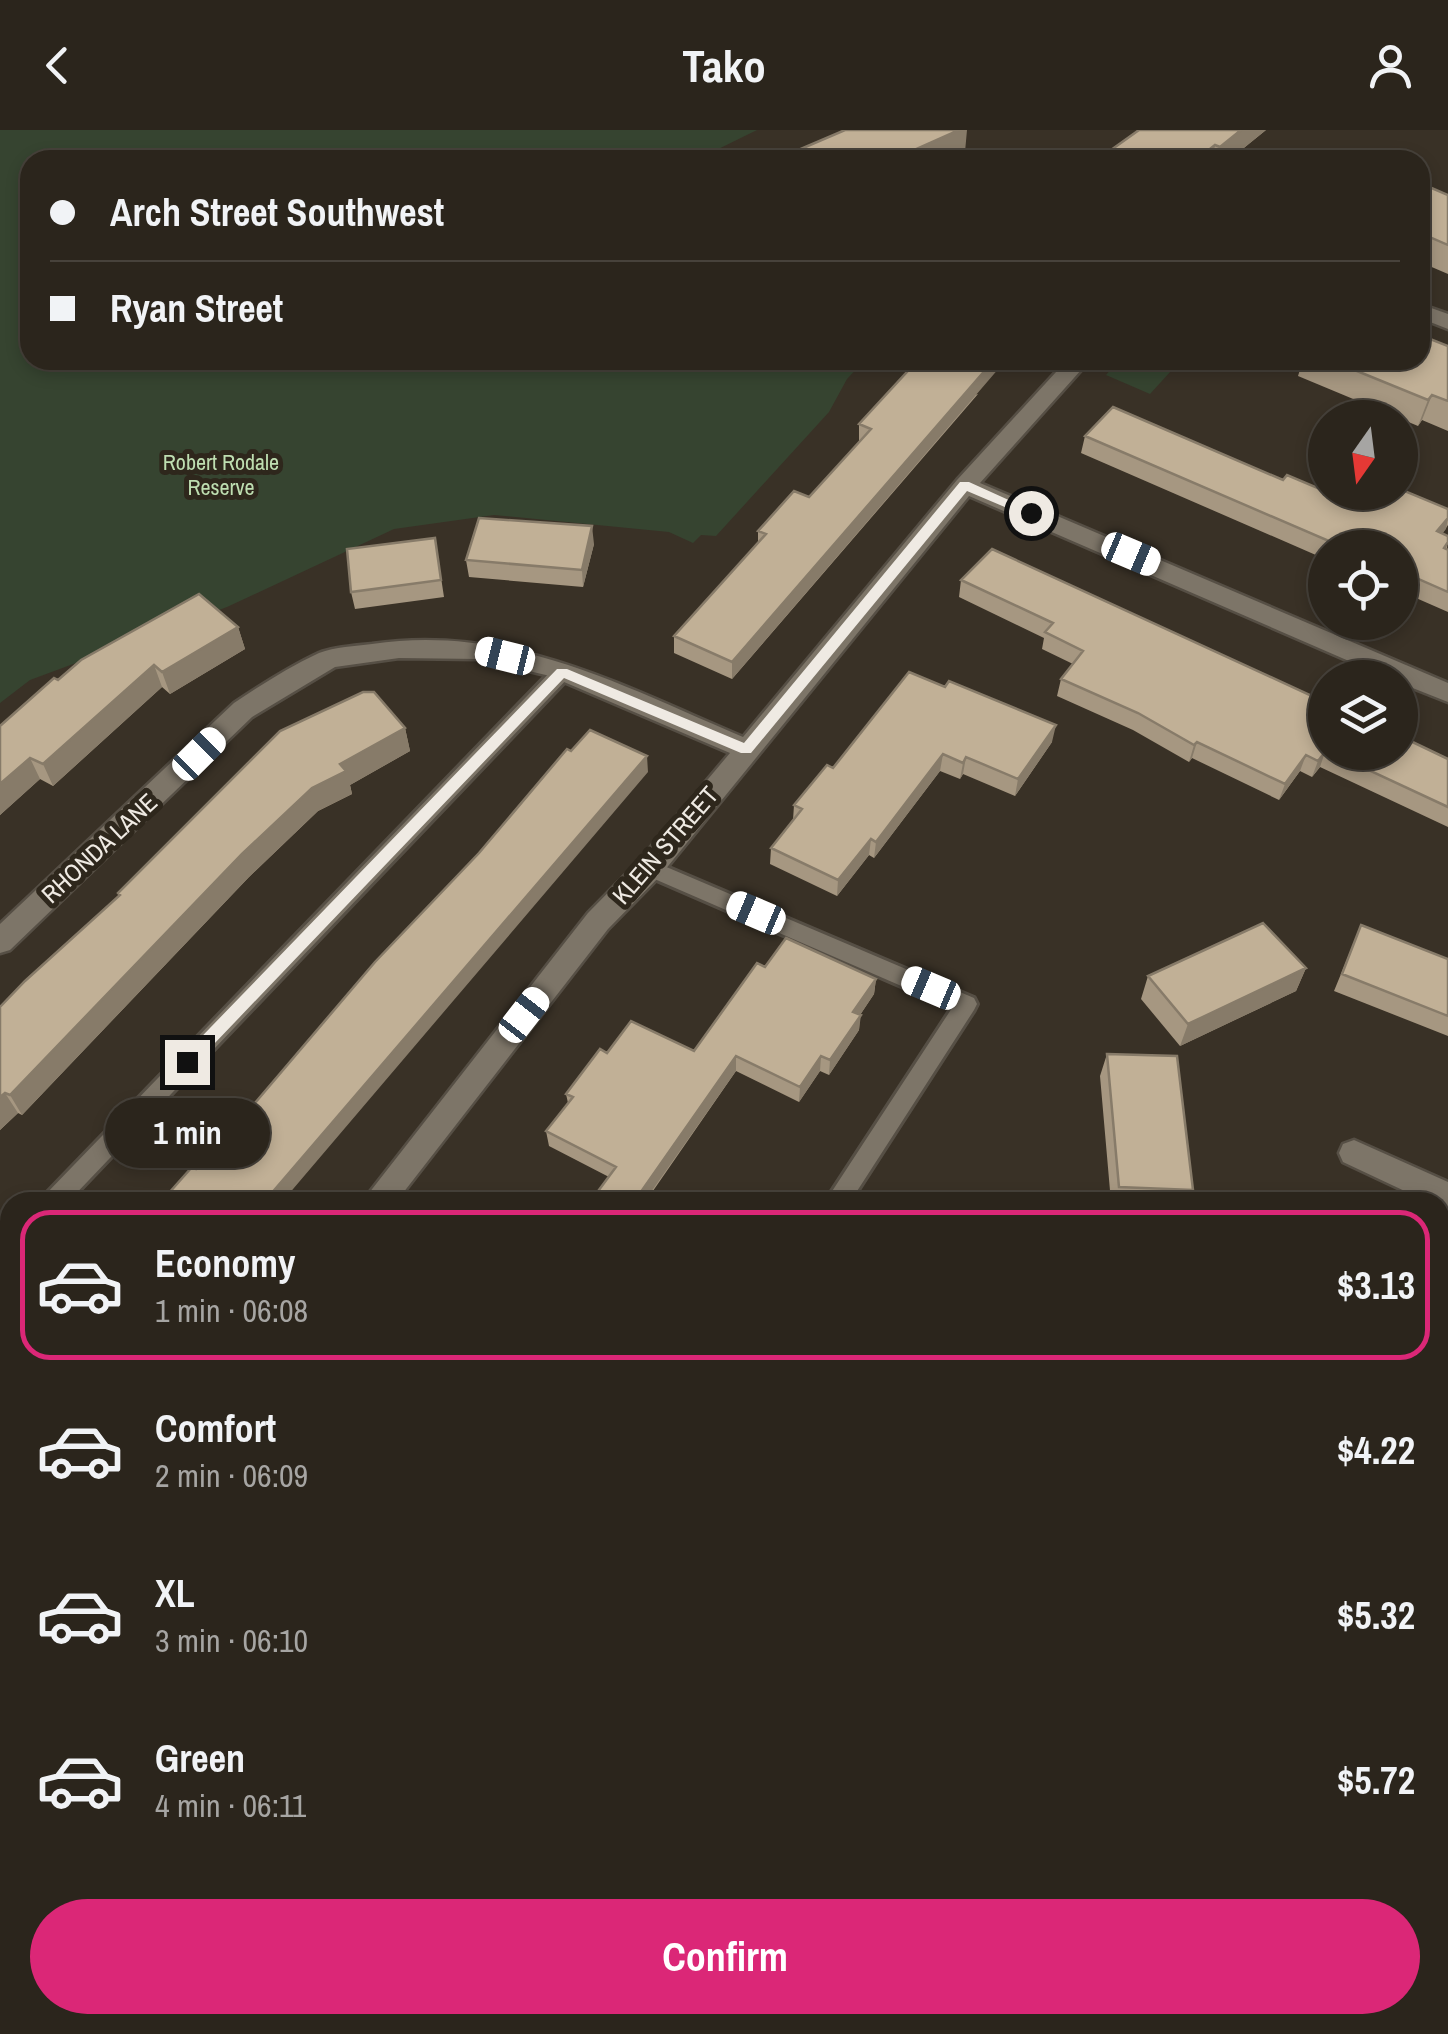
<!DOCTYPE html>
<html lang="en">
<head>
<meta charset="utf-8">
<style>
	body { margin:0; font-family:"Archivo Narrow",sans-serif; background:#373129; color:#f1f3f6; height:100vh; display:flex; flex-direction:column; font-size:38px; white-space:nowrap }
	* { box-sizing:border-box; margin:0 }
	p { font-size:32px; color:#a6a5a3 }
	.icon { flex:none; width:55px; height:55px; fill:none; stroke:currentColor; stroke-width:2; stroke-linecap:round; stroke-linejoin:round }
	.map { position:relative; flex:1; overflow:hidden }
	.details { position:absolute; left:0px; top:1062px; width:1450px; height:842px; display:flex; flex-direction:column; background:#2b251c; border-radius:30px 30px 0 0; box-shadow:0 5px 15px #0003,0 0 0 2px #47423b }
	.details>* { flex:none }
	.top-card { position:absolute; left:20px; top:20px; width:1410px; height:220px; border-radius:30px; box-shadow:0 5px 15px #0003,0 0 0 2px #47423b; display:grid; align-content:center; height:220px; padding:0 30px; background:#2b251c }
	.needle { width:65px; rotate:194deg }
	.controls { position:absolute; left:1308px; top:270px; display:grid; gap:20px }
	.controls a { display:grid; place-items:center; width:110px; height:110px; border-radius:50%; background:#2b251c; box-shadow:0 5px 15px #0003,0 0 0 2px #47423b; font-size:50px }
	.end { position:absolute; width:45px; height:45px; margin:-22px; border:12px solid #efeae3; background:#111; box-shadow:0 0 0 5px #111 }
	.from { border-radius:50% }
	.bubble { position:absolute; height:70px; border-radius:35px; background:#2b251c; box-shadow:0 5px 15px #0003,0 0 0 2px #47423b; font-size:32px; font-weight:700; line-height:70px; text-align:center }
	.car { position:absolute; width:30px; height:60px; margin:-30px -15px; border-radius:12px; box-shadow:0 0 8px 2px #0007; background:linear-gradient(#fff 24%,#345 0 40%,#fff 0 76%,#345 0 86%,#fff 0) }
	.top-card b { display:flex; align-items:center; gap:35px; height:95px; font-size:38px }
	.top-card b+b { border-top:2px solid #47423b }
	.top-card i { width:25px; height:25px; background:#f1f3f6 }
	ul { padding:18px 0 0; list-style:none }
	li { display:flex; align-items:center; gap:30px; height:150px; margin:0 20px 15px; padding:0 10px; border:5px solid transparent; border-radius:30px }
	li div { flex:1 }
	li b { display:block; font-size:38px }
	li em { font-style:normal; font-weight:700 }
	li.on { border-color:#db2777 }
	li>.icon { width:90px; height:90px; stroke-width:1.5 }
	.action { display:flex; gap:20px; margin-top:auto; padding:20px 30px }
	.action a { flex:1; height:115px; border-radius:60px; background:#db2777; color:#fff; font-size:40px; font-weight:700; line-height:115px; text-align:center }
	header { display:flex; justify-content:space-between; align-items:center; height:130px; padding:0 30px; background:#2b251c; font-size:45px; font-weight:700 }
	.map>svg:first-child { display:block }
	.green { fill:#364430 }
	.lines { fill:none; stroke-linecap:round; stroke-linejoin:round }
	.lane-casing { stroke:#564f45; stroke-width:6 }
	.street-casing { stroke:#564f45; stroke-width:5 }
	.lane { fill:#7d7568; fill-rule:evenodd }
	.street { fill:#7d7568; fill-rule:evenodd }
	.wall { fill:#a69781 }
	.shaded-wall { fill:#877b69 }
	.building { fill:#c1b096; stroke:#877b69; stroke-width:2.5 }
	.route { fill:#efeae3 }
	.labels { text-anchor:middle; stroke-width:10; stroke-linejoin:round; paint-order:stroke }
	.far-park-label { font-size:22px; fill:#bedeb1; stroke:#2e271c }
	.street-label { font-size:25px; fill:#efeae3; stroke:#2e271c }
</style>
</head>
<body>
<header><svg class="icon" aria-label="back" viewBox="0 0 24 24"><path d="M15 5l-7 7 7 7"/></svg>Tako<svg class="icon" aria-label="person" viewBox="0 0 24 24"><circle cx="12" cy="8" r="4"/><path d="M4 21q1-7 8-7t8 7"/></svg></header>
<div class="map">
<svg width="1448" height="1904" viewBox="0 0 1448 1904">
	<rect width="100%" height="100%" fill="#393126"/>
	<path class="green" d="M0,0H757L696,30H30V230H865L847,249L829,282L716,406L701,405L693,413L669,402L494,385L394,399L227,477L30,550L0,573Z
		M1119,230H1181L1150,264L1106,245Z"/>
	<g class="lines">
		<g class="lane-casing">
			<path id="lane" d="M562,535L569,537V547L68,1072H41L45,1065L555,537Z
				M650,730L974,868L977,874L974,880L850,1072H825L952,878L643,744L640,738L643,732Z
				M10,1107V1135L0,1140V1112Z
				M567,1895H599L595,1904H563Z"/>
		</g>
		<g class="street-casing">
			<path id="street" d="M1420,174L1448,184V199L1420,188Z
				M1067,230H1090L980,353L1448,553V572L1400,553V548H1388L969,366L660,746L608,799L396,1072H362L588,783L640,730L730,623L550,546L479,529L399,528L335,537L252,587L10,820L0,823V794L234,573C261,555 289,537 319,523C335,517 355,516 372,514C510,494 620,555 743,607L957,350Z
				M1354,1010L1448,1052V1081L1440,1078V1072H1428L1343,1032L1339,1023L1343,1014Z
				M0,1364L10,1368V1404L0,1400Z
				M10,1514V1558L0,1562V1518Z
				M716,1895H765L769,1904H720Z"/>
		</g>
		<use href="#lane" class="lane"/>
		<use href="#street" class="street"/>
	</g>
	<path class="wall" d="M1266,0L1229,30H1097Z
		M1420,53L1448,65V144L1420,132Z
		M1448,216V301L1422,290L1418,296L1298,246L1303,230H1420Z
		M978,264L732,549L674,523V506L758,413V401L809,367L859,312V294Z
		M1085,306L1283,350L1363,376L1448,379V395L1442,404L1448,406L1447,419L1448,420V482L1400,461V418H1325V429L1081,323Z
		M435,408L444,467L355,479L351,462Z
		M594,414L583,457L469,447L466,430Z
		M961,450L1325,622H1400L1448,629V697L1320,637L1312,647L1300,641L1279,670L1192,628L1189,632L1133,600L1057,566L1061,549L1073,534L1042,519L1044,508L959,467Z
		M238,497L245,519L170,564L162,557L53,656L40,649L0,685V596Z
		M405,598L410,621L350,655L352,664L318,681L249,747L22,985L18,983L0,1000V877L119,766L118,763Z
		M1052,612L1015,666L963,644L960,649L940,641L874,728L869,725L837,766L770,734L771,718L793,690L794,675L833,638Z
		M1361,795L1448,829V906L1334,861Z
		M765,837L876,849L874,864L860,885L859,900L829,945L820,941L799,972L736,941L646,1071L609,1047L549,1016L546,1001L568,973L566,964L607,923L694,921Z
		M1306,838L1296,861L1180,916L1141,869L1148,846Z
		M1107,924L1193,1060L1188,1072H1111L1100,946Z
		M1440,1131L1448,1134V1221L1440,1218Z
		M1242,1895H1306L1303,1904H1257Z"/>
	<path class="shaded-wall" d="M959,0H967L965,22L947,30H892Z
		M1241,0H1266L1229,30H1216L1220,17Z
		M1215,15L1212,30H1196Z
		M994,230H1006L732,549V532Z
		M1432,265L1422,290L1418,296L1428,270Z
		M1448,388L1446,399L1430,419L1437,401Z
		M592,396L594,414L583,457L582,440Z
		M238,497L245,519L170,564L162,542Z
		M154,535L162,557L53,656L43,634Z
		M1056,595L1052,612L1015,666L1018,649Z
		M405,598L410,621L350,655L352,664L318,681L249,747L22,985L10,965L242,724L312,658L340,634Z
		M1197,612L1192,628L1189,632L1194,615Z
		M1325,622L1320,637L1312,647L1318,631Z
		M943,624L940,641L874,728L876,712Z
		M1306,625L1300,641L1279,670L1285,654Z
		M647,626L648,642L282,1072H264Z
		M966,627L963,644L960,649L963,633Z
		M30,628L40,649L0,685V654Z
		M871,709L869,725L837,766L838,750Z
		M1306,838L1296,861L1180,916L1188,894Z
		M876,849L874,864L852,897L853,882Z
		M861,885L859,900L829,945L830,930Z
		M736,926V941L644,1072L638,1066Z
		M821,926L820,941L799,972L800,957Z
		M5,963L18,983L0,1000V967Z
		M10,1840V1892L0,1904V1854Z"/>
	<path class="building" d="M845,0H959L892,30H775Z
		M1139,0H1241L1220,17L1215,15L1196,30H1097Z
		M1420,53L1448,65V115L1420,103Z
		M1420,205L1448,216V271L1432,265L1428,270L1330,230H1420Z
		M918,230H994L732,532L674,506L766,404L758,401L794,361L809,367L871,299L859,294Z
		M1113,277L1283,350L1287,345L1325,361V362H1330L1363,376L1374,362H1400V359L1448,379V388L1437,401L1448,406V412L1444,418L1448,420V462L1400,441V418H1345L1085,306Z
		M479,388L592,396L582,440L466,430Z
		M435,408L441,450L351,462L347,419Z
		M992,419L1325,572V622L1318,631L1306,625L1285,654L1197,612L1194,615L1138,583L1061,549L1083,521L1045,502L1053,493L961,450Z
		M199,464L238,497L162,542L154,535L43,634L30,628L0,654V596L54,548L58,550L81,530Z
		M909,542L945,557L949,551L1056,595L1018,649L966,627L963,633L943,624L876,712L871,709L838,750L771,718L802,679L794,675L827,635L833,638Z
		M363,562H374L405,598L340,634L346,641L312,658L242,724L10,965L5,963L0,967V877L25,851L120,765L118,763L280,601Z
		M590,600L647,626L264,1072H161L192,1037L196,1039L243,987L375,832L479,723L567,619L571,621Z
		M1400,606L1448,629V677L1330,622H1400Z
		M1263,793L1306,838L1188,894L1148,846Z
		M1361,795L1448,829V886L1342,844Z
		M786,808L876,849L853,882L861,885L830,930L821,926L800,957L736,926L638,1066L649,1072H590L616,1037L546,1001L573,967L566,964L600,919L607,923L631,891L694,921L757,833L765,837Z
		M1107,924L1177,926L1193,1060L1119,1057Z
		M1440,1131L1448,1134V1204L1440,1200Z
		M1440,1291L1448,1295V1443L1440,1463Z
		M0,1681L10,1688V1840L0,1854Z
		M968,1895H1140L1136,1904H967L965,1902Z
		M1257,1895H1306L1303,1904H1272Z"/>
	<path class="route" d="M960,352H969L1037,383L1026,386L967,361L751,623H741L564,548L192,937H181V928L557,539H567L744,613Z"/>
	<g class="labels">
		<g class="far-park-label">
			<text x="221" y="340">Robert Rodale<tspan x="221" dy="25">Reserve</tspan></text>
		</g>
		<g class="street-label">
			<text transform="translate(665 715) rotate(-49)" y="9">KLEIN STREET</text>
			<text transform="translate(99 718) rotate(-43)" y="9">RHONDA LANE</text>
		</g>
	</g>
</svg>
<div class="controls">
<a><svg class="needle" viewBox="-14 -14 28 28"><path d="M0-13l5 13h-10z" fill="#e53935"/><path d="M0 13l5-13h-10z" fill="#a6a5a3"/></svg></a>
<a><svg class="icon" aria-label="locate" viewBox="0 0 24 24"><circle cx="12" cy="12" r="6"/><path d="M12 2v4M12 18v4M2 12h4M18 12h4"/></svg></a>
<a><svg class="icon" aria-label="layers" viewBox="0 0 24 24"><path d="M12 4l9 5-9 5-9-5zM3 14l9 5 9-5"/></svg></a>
</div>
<i class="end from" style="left:1031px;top:383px"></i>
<i class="end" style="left:187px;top:932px"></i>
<div class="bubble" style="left:105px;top:968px;width:165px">1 min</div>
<i class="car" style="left:1131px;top:424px;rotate:113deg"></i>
<i class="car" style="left:505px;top:526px;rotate:284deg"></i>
<i class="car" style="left:199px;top:624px;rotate:45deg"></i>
<i class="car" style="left:756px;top:783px;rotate:293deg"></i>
<i class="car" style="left:931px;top:858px;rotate:293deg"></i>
<i class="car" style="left:524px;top:885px;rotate:38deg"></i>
<div class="top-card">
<b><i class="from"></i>Arch Street Southwest</b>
<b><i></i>Ryan Street</b>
</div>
<section class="details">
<ul>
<li class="on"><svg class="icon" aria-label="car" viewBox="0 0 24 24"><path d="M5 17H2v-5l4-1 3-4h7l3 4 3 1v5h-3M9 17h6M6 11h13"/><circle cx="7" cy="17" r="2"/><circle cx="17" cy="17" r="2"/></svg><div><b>Economy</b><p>1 min · 06:08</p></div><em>$3.13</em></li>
<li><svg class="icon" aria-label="car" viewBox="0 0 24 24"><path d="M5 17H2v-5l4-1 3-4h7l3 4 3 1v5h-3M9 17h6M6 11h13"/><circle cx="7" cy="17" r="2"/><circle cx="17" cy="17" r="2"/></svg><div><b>Comfort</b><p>2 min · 06:09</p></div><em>$4.22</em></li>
<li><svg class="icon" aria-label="car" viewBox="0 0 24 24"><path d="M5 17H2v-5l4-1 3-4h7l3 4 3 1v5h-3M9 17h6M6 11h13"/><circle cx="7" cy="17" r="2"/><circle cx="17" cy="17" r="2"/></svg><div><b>XL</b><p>3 min · 06:10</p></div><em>$5.32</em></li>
<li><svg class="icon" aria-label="car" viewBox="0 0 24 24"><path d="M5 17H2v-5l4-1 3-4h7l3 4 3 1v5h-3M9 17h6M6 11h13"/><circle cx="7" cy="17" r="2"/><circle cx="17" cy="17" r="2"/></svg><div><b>Green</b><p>4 min · 06:11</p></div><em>$5.72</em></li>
</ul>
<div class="action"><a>Confirm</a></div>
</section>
</div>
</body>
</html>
